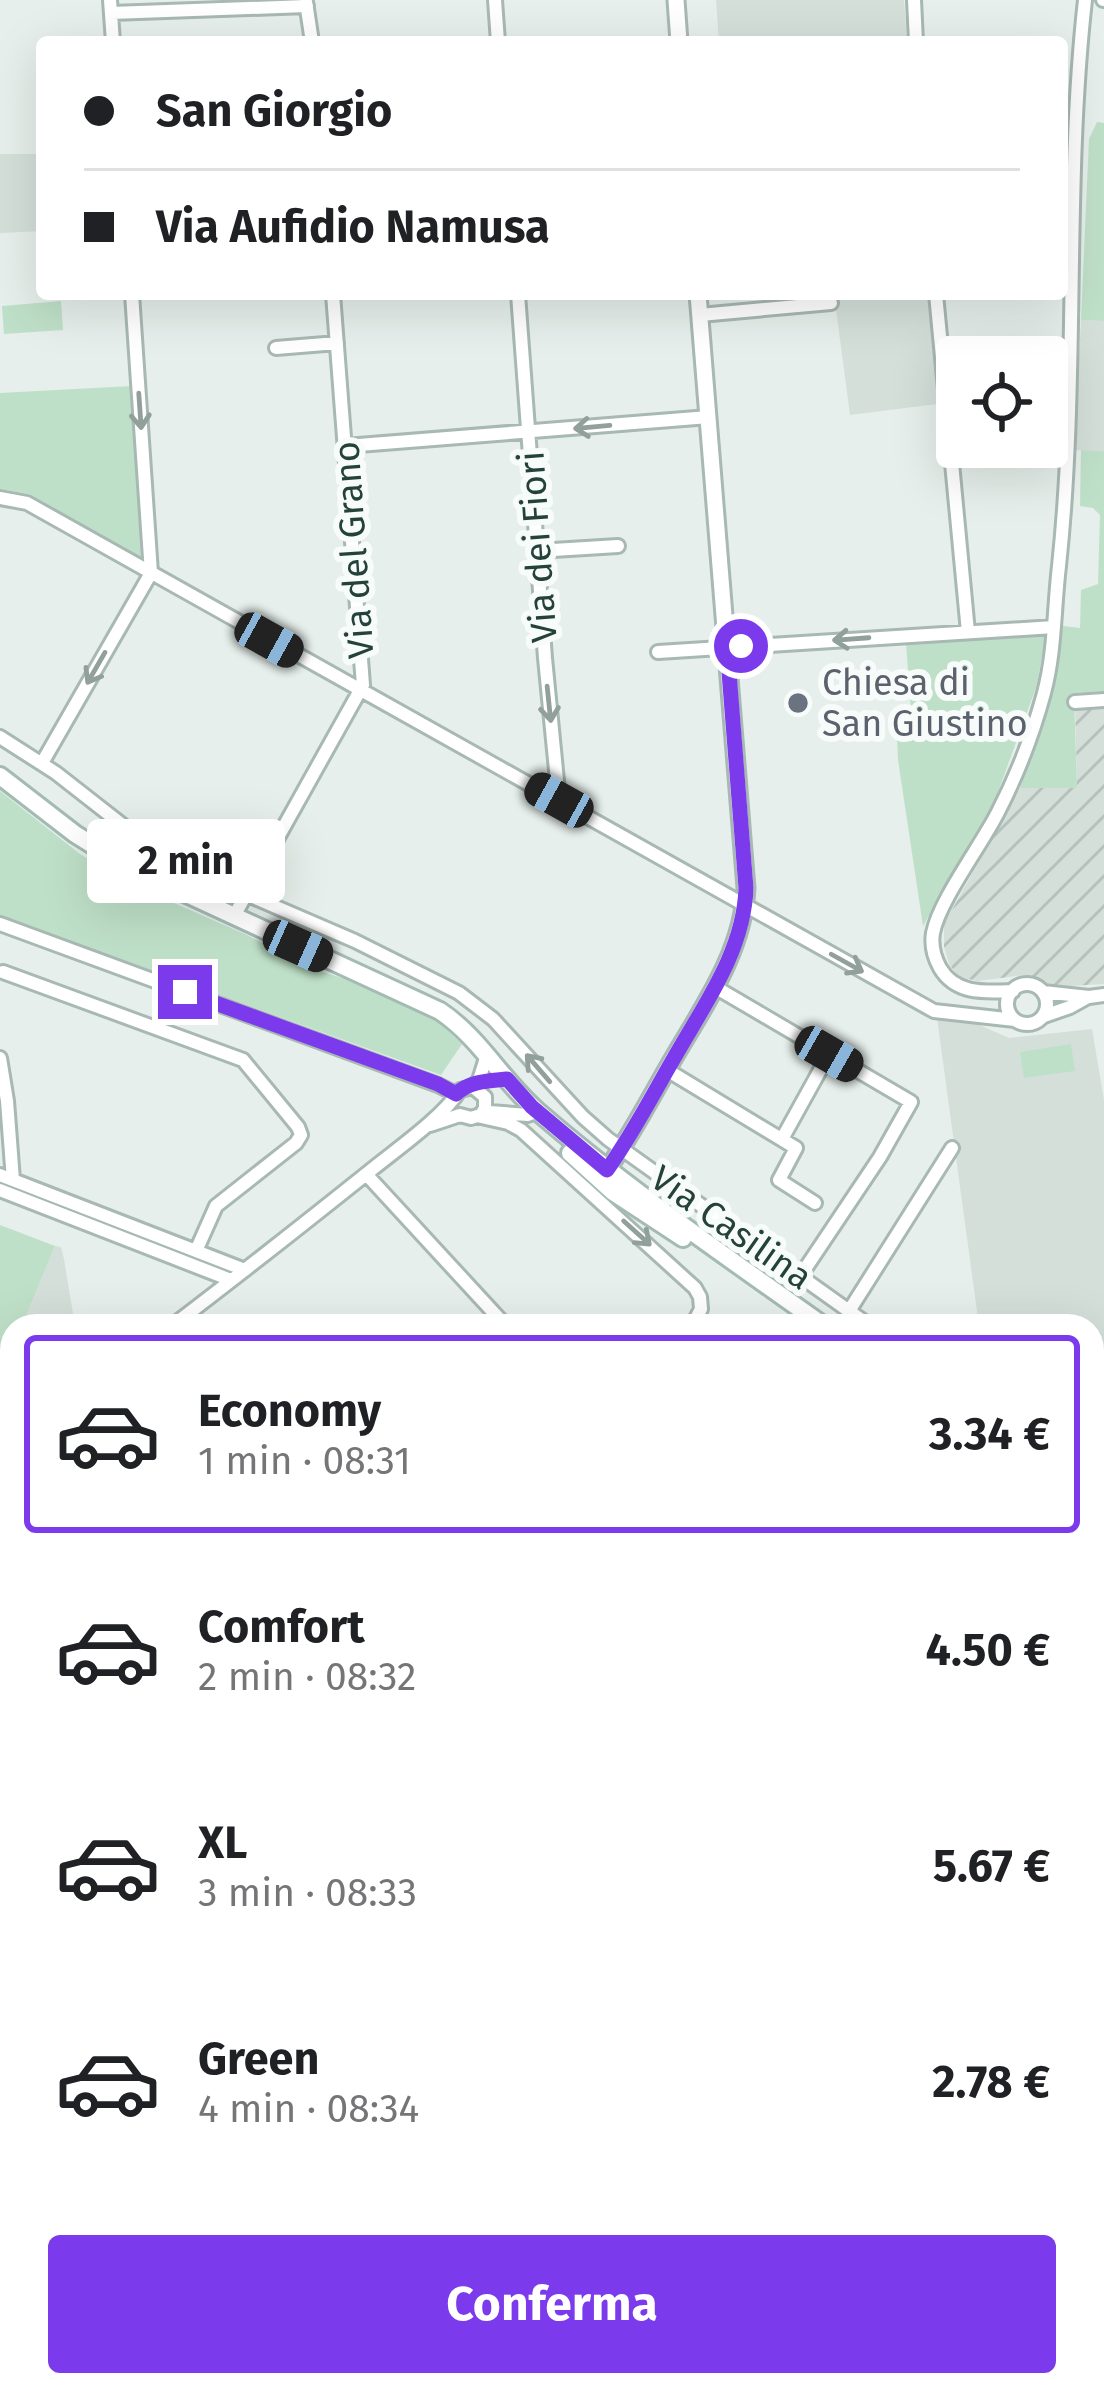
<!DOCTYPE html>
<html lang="it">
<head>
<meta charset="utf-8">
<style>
	body { margin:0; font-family:"Fira Sans",sans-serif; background:#f2f2f2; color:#202124; height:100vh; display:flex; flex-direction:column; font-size:45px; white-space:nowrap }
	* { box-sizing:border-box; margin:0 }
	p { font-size:39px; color:#757577 }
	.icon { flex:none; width:66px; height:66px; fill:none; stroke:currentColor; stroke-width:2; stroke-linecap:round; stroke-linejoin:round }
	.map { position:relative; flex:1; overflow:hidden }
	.panel { position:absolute; left:0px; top:1314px; width:1104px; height:1083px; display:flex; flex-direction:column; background:#fff; border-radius:36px 36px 0 0; box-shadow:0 12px 48px #0002 }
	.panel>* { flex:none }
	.top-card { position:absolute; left:36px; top:36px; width:1032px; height:264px; border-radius:12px; box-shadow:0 12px 48px #0002; display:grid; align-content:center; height:264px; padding:0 48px; background:#fff }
	.tools { position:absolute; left:936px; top:336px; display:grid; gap:24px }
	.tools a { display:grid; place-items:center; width:132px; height:132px; border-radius:12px; background:#fff; box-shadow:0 12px 48px #0002; font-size:60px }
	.end { position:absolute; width:54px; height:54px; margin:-27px; border:15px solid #7c3aed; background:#fff; box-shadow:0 0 0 6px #fff }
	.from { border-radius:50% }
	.bubble { position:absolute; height:84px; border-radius:12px; background:#fff; box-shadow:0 12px 48px #0002; font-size:39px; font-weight:700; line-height:84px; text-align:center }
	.car { position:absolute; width:36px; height:72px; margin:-36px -18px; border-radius:15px; box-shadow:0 0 9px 3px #0007; background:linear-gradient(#222 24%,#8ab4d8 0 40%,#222 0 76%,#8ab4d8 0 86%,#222 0) }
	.top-card b { display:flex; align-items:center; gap:42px; height:114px; font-size:45px }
	.top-card b+b { border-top:3px solid #e0e0e0 }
	.top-card i { width:30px; height:30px; background:#202124 }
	ul { padding:21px 0 0; list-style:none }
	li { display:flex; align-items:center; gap:36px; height:198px; margin:0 24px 18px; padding:0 24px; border:6px solid transparent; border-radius:12px }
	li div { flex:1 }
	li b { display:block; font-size:45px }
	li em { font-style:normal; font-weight:700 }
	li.current { border-color:#7c3aed }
	li>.icon { width:108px; height:108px; stroke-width:1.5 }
	.cta { display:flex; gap:24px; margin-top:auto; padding:24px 48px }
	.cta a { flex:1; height:138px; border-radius:12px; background:#7c3aed; color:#fff; font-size:48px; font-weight:700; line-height:138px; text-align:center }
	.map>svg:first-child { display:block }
	.built { fill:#d4dfda }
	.industrial { fill:url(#industrial-furrows) }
	.green { fill:#bfe0c8 }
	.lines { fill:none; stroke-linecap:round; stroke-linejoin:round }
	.minor-casing { stroke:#a8b8b2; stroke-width:18 }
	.tertiary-casing { stroke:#a8b8b2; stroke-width:21 }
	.secondary-casing { stroke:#a4bbb3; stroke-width:22 }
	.minor { stroke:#fff; stroke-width:12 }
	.tertiary { stroke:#fff; stroke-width:15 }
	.secondary { stroke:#fff; stroke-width:16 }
	.oneway { stroke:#92a09c }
	.route { stroke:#7c3aed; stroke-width:15 }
	.worship-dot { fill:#6b7280; stroke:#f7fbf9; stroke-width:4.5 }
	.labels { text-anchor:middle; stroke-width:12; stroke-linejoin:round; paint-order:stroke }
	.street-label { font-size:36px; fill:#24423a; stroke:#f7fbf9 }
	.worship-label { font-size:36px; fill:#5b616d; stroke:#f7fbf9; text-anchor:start }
</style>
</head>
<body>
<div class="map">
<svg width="1104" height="2396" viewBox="0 0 1104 2396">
	<defs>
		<pattern id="industrial-furrows" width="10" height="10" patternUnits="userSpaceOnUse" patternTransform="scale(3)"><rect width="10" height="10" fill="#d4dfda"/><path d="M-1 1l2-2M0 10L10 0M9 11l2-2" fill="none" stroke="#b6c1bc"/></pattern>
	</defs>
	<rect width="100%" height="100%" fill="#e6efeb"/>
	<path class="built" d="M716,0H904L907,42H719Z
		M0,154H42V231L0,233Z
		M834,294H935L945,403L850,415Z
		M1081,320L1104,321V451L1074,450Z
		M937,1018L966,1019L1009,1038L1092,1029L1104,1100V1484L1092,1475V1326H979Z
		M55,1246L61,1247L64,1259L75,1326H22Z
		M320,2385H458L453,2396H329Z"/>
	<path class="industrial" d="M1104,700V984L1055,987L1024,975L978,981L959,977L949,964L944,946V924L1020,788L1077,787L1075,702Z"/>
	<path class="green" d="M1097,122L1104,123V321L1081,320L1089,139Z
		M61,301L63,330L4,334L2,306Z
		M132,386L145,561L28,494L0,489V393Z
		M1081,450L1104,451V691L1074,693L1077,788H1020L1046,711L1063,626L1080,628L1081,590L1098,584L1100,515L1093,508L1080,506Z
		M1046,633L1037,685L994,803L923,926L898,760L896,713L911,712L906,643Z
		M0,791L80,854L131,884L247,935L313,969L375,988L431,1015L462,1044L441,1075L0,916Z
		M1071,1044L1075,1071L1024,1078L1020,1052Z
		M0,1225L55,1246L22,1326H12V1352L0,1382Z
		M0,2030L12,2044V2385H296L305,2396H0Z"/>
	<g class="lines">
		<g class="minor-casing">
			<path id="minor" d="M110,0L113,42
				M495,0L498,42
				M914,0L916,42
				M1103,0H1104
				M306,2L312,42
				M111,13L307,6
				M518,294L545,658L559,801
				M936,294L968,632
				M700,315L831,303
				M276,348L337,343
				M346,446L709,417
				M0,498L27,503L934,1011L1015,1020
				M537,551L618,546
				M658,652L1054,627
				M1075,702L1104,700
				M0,737L56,773L157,852L239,891L355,941L459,993L493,1019L583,1117L608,1139L870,1326
				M42,763L151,573L132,294
				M234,916L363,685L333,294
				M0,924L438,1085L456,1094
				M3,972L243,1060L298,1127L301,1135L296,1143L216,1206L196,1251
				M1007 1004a20 20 0 1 1 40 0a20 20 0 1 1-40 0Z
				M715,987L911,1102L880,1157L801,1275
				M1013,991C985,992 956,995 940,968C934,957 931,945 933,933C939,901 982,844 998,812C1017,775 1033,734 1044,693C1055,652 1054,608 1059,566C1079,378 1064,188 1085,0
				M1043,992L1089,997L1104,995
				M1044,1016L1070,1007L1088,997
				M0,1058L7,1101L13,1180
				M667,1070L796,1148L779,1180L815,1203
				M473,1087L485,1097V1108L482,1113
				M477,1116L508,1123L521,1130L695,1288L700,1297L701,1309L692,1326
				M430,1125L460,1115L471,1118L490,1112L528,1115L538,1111
				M782,1139L829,1054
				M366,1174L506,1326
				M0,1175L245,1270
				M0,1190L231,1280
				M849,1311L952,1148
				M172,1326C239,1275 305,1223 370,1171C397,1149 442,1118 460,1090L473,1087L479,1080L487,1055
				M1092,1486L1104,1495
				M0,1586L12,1577
				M0,1734L12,1738
				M0,1806L12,1808
				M1092,1858L1104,1842
				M0,2011L12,2026
				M1092,2031L1104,2038
				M1092,2178L1104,2157
				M488,2385L498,2396
				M751,2385L765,2396
				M818,2385L835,2396
				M470,2396L478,2385
				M630,2396L639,2385
				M862,2396L874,2385
				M962,2396L968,2385"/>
		</g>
		<g class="tertiary-casing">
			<path id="tertiary" d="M676,0L679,42
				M607,1170C630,1137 649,1101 669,1066C701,1010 743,954 746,888L698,294
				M0,1417L12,1420
				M0,1444L12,1449
				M1092,2226L1104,2230
				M1092,2244L1104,2248"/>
		</g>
		<g class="secondary-casing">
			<path id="secondary" d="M0,776L75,834L126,866L440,1011C480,1038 501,1079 536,1110C627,1189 726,1256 824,1326
				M570,1153L613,1192L683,1238
				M1092,1517L1104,1526"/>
		</g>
		<use href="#minor" class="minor"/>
		<use href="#tertiary" class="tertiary"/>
		<use href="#secondary" class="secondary"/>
	</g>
	<defs><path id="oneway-shaft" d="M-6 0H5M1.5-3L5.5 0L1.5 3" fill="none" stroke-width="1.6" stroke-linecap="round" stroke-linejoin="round" transform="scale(3)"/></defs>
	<g class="oneway">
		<use href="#oneway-shaft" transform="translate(140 411) rotate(86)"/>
		<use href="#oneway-shaft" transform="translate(592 427) rotate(175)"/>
		<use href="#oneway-shaft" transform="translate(851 639) rotate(176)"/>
		<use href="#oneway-shaft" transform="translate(96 668) rotate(120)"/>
		<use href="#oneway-shaft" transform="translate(549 704) rotate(84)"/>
		<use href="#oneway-shaft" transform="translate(847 963) rotate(29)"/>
		<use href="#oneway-shaft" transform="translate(538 1068) rotate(-131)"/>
		<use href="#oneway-shaft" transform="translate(637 1233) rotate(42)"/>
	</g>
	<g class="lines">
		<path class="route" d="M185,992L438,1084L456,1094C469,1081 488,1081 507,1079L532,1107L607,1170C632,1135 652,1096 674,1058C704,1005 744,951 746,888L727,647L741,646"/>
	</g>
	<circle class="worship-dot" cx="798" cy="703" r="12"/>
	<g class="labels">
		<g class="street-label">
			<text transform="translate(537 547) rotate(-94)" y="13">Via dei Fiori</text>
			<text transform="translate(353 550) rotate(-94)" y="13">Via del Grano</text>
			<text transform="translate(732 1227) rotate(35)" y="13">Via Casilina</text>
		</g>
		<g class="worship-label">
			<text x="822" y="695">Chiesa di<tspan x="822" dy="41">San Giustino</tspan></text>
		</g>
	</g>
</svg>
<div class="tools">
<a><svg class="icon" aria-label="locate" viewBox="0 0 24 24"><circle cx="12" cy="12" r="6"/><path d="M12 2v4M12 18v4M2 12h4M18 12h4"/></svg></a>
</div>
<i class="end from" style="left:741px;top:646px"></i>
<i class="end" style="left:185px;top:992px"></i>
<div class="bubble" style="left:87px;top:819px;width:198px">2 min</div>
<i class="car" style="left:269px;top:640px;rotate:119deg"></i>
<i class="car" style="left:559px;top:800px;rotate:299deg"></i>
<i class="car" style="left:298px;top:946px;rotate:114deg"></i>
<i class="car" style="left:829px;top:1054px;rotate:120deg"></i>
<div class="top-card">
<b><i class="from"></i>San Giorgio</b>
<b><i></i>Via Aufidio Namusa</b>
</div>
<section class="panel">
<ul>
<li class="current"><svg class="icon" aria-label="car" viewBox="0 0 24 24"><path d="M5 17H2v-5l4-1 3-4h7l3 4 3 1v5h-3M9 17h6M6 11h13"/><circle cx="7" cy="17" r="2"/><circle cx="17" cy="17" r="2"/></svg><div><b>Economy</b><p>1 min · 08:31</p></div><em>3.34 €</em></li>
<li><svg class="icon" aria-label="car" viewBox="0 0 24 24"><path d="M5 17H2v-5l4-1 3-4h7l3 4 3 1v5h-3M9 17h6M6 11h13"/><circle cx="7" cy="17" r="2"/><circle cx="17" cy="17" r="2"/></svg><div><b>Comfort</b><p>2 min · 08:32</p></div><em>4.50 €</em></li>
<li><svg class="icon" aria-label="car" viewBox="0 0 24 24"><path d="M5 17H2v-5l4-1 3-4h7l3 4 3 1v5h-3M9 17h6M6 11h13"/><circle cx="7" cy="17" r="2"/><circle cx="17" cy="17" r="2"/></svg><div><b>XL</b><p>3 min · 08:33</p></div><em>5.67 €</em></li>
<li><svg class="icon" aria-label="car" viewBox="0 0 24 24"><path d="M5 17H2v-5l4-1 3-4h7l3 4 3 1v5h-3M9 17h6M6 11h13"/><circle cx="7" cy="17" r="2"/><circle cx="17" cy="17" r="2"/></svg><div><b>Green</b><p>4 min · 08:34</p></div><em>2.78 €</em></li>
</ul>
<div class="cta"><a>Conferma</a></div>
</section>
</div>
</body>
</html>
